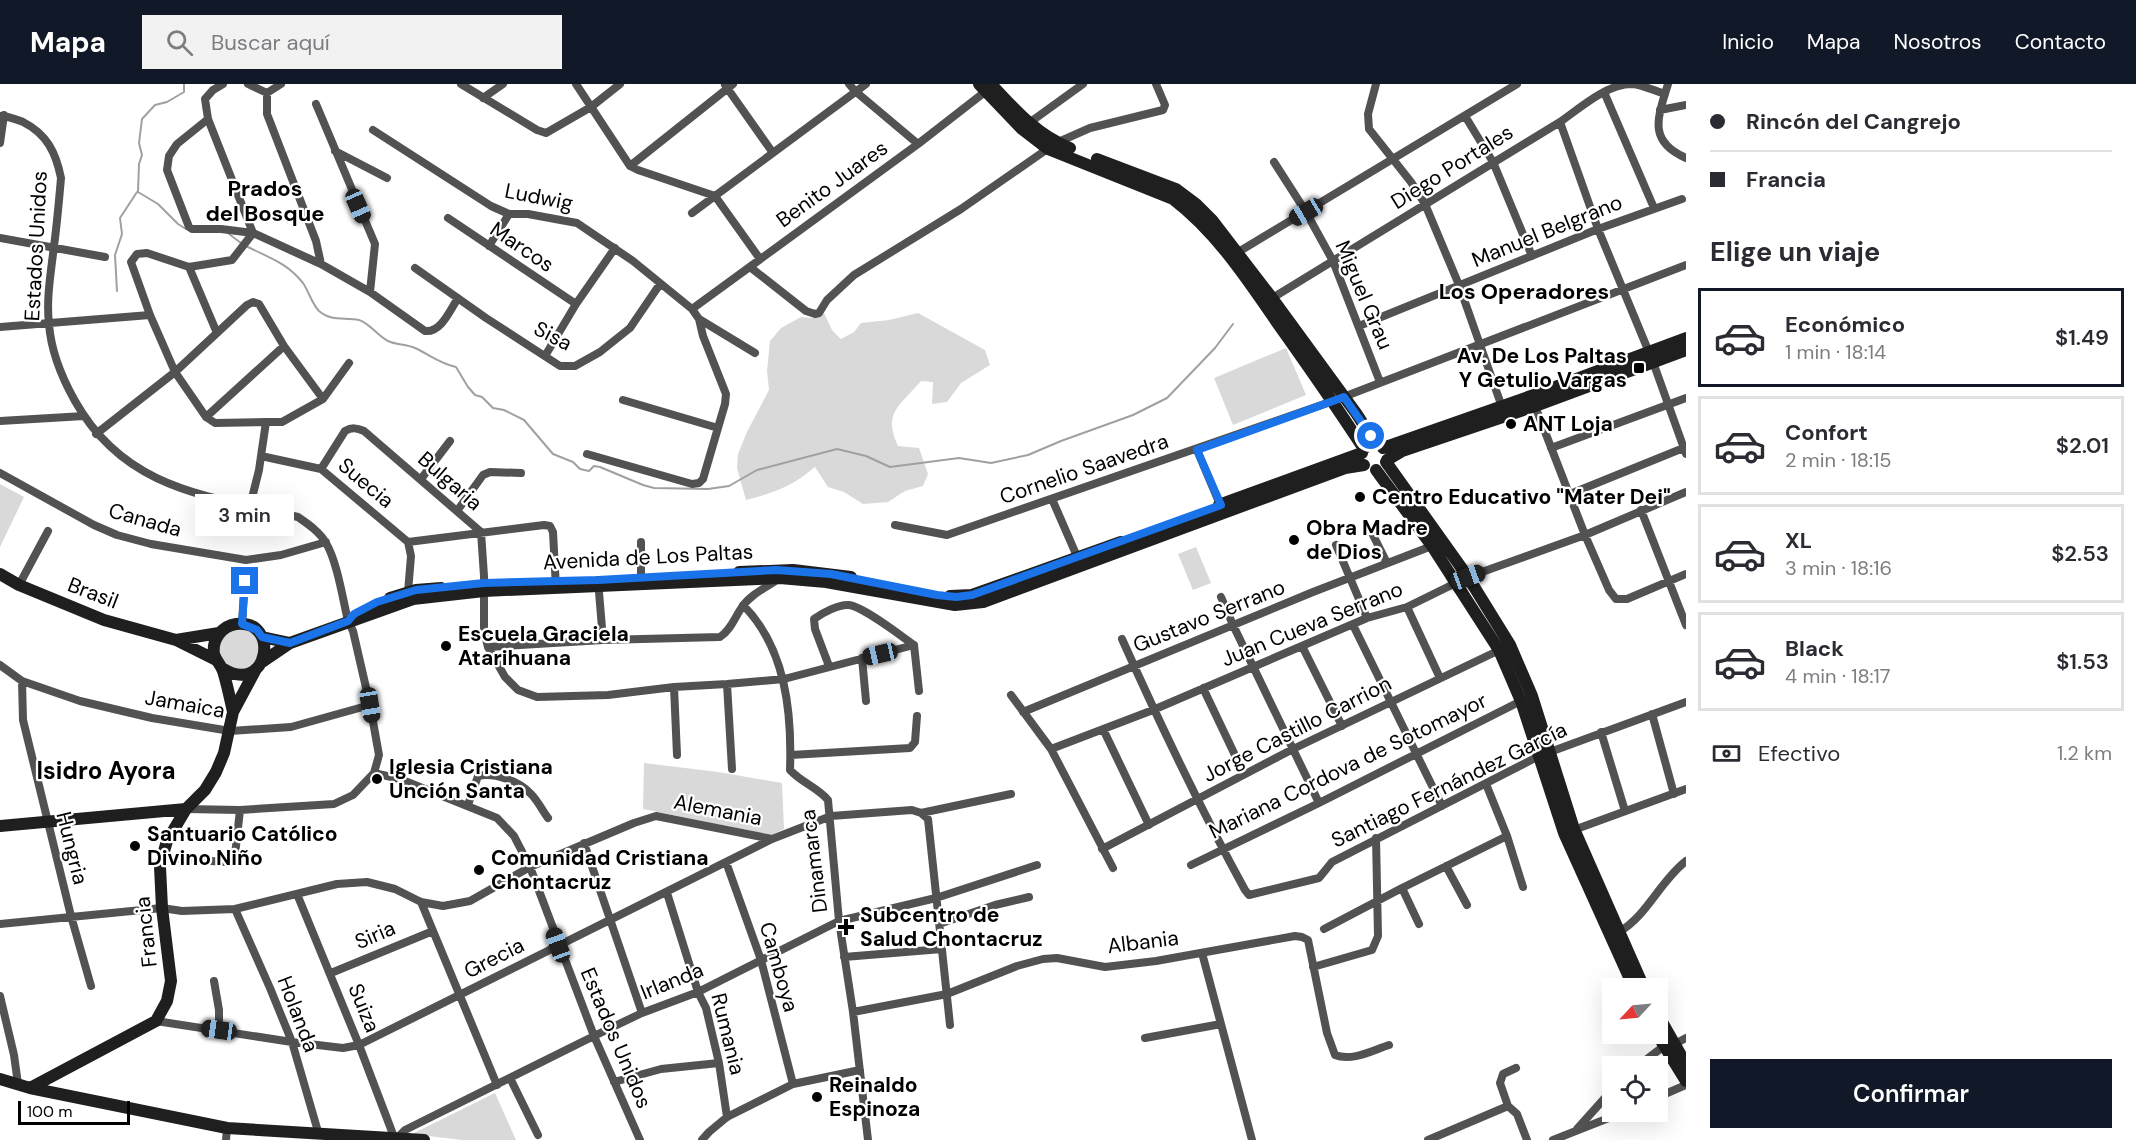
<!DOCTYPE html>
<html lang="es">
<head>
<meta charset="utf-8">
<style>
	body { margin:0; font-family:"DM Sans",sans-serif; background:#f2f2f3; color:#2b2b33; height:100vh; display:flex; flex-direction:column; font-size:22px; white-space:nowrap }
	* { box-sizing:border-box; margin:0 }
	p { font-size:20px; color:#7c7c81 }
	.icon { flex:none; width:33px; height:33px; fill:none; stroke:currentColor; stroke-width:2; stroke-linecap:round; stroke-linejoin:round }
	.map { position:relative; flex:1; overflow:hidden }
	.drawer { display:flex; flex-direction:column; background:#fff; width:450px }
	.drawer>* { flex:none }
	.top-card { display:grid; align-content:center; height:132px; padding:0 24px; background:#fff }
	.needle { width:39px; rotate:244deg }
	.controls { position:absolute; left:1602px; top:894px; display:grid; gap:12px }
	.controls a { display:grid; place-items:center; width:66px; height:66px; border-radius:0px; background:#fff; box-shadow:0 6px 24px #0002; font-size:30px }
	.scale { position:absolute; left:18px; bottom:15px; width:112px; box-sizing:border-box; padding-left:6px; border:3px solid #000; border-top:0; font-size:16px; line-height:21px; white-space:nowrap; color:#000; -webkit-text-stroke:4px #fff; paint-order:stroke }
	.end { position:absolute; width:27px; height:27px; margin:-14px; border:8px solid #1a73e8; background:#fff; box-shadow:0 0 0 3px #fff }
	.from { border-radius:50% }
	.bubble { position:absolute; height:42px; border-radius:0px; background:#fff; box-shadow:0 6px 24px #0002; font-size:20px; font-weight:600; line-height:42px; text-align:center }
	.car { position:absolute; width:18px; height:36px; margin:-18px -9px; border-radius:8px; box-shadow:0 0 4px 2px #0007; background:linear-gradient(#222 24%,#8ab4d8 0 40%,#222 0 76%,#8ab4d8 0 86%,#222 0) }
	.top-card b { display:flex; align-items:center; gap:21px; height:57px; font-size:22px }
	.top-card b+b { border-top:2px solid #e1e1e2 }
	.top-card i { width:15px; height:15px; background:#2b2b33 }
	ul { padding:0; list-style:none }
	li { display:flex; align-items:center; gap:18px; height:99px; margin:0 12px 9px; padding:0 12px; border:3px solid #e1e1e2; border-radius:0px }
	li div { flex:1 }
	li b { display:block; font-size:22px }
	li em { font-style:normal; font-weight:600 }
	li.active { border-color:#111827 }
	li>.icon { width:54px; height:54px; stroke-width:1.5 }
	h2 { padding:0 24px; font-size:27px; line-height:72px }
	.pay { display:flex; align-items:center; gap:15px; height:66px; padding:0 24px; font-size:22px }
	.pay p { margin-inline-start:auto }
	.cta { display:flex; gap:12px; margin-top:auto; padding:12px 24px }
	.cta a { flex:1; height:69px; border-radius:0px; background:#111827; color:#fff; font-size:24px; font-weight:600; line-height:69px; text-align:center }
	header { display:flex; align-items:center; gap:36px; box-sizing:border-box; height:84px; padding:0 30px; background:#111827; color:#fff }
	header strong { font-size:28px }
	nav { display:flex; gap:33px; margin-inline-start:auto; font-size:21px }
	.search { width:420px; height:54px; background:#f2f2f3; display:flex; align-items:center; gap:15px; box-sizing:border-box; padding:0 21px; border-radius:0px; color:#7c7c81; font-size:22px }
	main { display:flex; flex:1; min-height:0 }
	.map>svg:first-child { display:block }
	.green { fill:#d9d9d9 }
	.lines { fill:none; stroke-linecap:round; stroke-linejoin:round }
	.stream { stroke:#a0a0a0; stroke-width:2 }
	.street { stroke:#525252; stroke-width:8 }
	.secondary { stroke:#1f1f1f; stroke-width:12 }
	.route { stroke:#1a73e8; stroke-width:8 }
	.poi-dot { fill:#000; stroke:#fff; stroke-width:2 }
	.labels { text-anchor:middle; stroke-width:4.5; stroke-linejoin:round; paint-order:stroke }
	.street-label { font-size:21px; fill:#000; stroke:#fff }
	.poi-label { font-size:21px; font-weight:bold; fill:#000; stroke:#fff; text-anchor:start }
	.neighbourhood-label { font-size:22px; font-weight:bold; fill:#000; stroke:#fff }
	.quarter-label { font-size:24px; font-weight:bold; fill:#000; stroke:#fff }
</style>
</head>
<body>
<header>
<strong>Mapa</strong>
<div class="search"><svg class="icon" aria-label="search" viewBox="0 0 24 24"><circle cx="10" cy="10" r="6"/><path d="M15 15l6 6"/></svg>Buscar aquí</div>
<nav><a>Inicio</a><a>Mapa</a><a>Nosotros</a><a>Contacto</a></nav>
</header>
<main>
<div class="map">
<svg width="1686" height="1056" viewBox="0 0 1686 1056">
	<rect width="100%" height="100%" fill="#fff"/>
	<path class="green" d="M824,229L832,246L841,255L854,248L861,239L889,236L918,229L985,266L990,281L961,299L947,318L932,320L933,298L921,297C901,321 882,328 898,362L919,364L928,390L923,402L905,407L888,418L863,420L844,408L828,403L815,383C791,403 776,408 746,416L737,384L738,370L747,348L769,306L767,287L770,257L781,244L801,233L813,234Z
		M1286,264L1306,311L1233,341L1214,294Z
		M0,400L24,413L0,463Z
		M1196,463L1211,499L1193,506L1178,470Z
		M220 565a20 20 0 1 1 40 0a20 20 0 1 1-40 0Z
		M644,679L718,688L782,699L784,745L771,751L643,725Z
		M495,1009L516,1056H462L412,1050Z"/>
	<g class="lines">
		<path class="stream" d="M184,0V8L167,18L155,21L142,35L139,59L142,71L139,80L138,108L158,120L178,140L186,145
			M229,150L241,159
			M246,162C269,174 286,178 303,199C309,208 312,220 319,227C332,238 344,233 359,236C368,238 378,252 388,257C396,261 406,260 415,264C430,271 439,279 456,283L468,303L475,311L482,313L493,324L504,326L524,336L553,370L573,378L580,385L589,387L594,382L600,383L643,401L654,404L708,405L729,402L757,386L837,365L866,372L890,383L959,374L991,379L1028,371L1061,357L1133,331L1167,314L1215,264L1233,240
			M117,207L115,171L122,150L120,134L137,108"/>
		<path class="street" d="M223,0L213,6L205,15L208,35L253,149L321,180L370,208L425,247C441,249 450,226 458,214
			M248,0L267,9L281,0
			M461,0L537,46L546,49L591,23L620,0
			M576,0L630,82L638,86L715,112L760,175
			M849,0L855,7L918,60
			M1376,0L1368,30L1369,45L1411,98L1425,120L1459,201L1503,326
			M1668,0C1658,33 1647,57 1686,74
			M725,1L773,69
			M1604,8L1654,124
			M267,9V30L316,157L321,180
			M483,14L503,0
			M316,20L375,160L370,208
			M1660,26L1686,21
			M0,32C8,32 15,35 23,38C47,50 56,69 61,94C59,117 57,140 54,162C51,188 46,215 49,240C51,267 62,294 75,317C125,406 208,412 298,433C308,440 320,448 326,459C337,477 343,516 348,537L353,547L370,621L379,671L374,689L353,711L334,720L240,726L186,725
			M1465,32L1493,78L1532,172
			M208,35L177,60L169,72L167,86L189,143L192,145H221L253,149L232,176L189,183L147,169L137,170L131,178L150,231L175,288L206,333L215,339L266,338L261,372
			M1560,38L1598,145L1653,278L1686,370
			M1029,39L1083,0
			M373,46L491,122L509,130H528L577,139L633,177L692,225L699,235L755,269
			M0,59L4,31
			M335,67L387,94
			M1274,78L1306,128L1333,177L1380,298
			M630,82L733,0
			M692,129L866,0
			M448,134L576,220
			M0,154L105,173
			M489,162L509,130
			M1235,170L1517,0
			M189,183L217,249
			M750,183L806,227L815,230L819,229L827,216L854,191L961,125L1056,59L1090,44L1163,26L1165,21L1156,0
			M415,184L486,234L560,282H575L600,268L630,244L660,200
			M1269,216L1560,38C1580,24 1606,0 1632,0C1643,1 1655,7 1665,10
			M692,225L918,60L990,4
			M1359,242L1598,145L1682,115
			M0,243L150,231
			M545,272L576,220L615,164
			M623,316L718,344
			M1535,322L1585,451L1609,506L1616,515H1627L1686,490
			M206,333L284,262
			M0,337L84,332
			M266,338H282L323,315L349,279
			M96,350L175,288L247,221L253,218L259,220L284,262L323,315
			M1551,364L1686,314
			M1197,366L1221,423
			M587,370L692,400L699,399L703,395L725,320L726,310L703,252L699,235
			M321,385L345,347C352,343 357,344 364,347L481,448L484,492V547L488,563L505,593L518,606L537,613L608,611L674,603L727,600L784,595L914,561
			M0,389L94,441L117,451L151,460L246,476L281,471L326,458
			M421,395L450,357
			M1570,410L1686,363
			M1052,415L1079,477
			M250,422L259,386L261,372L321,385L408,458L411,472L408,508
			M1641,426L1686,541
			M457,427L483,391L490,388L521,389
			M895,441L947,451L1333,317L1686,181
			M1371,447L1387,479
			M408,458L544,441L550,442L553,448L556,504
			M1336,461L1367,534
			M598,496L603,556
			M641,500V458
			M19,501L48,447
			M1221,513L1233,541L1319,719
			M743,521C786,564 792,629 790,686C802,699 817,703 828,716L839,837L853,928L868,1056
			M1407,523L1440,594
			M242,540L246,476
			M1353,541L1442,722
			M1122,555C1160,640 1200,724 1245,806L1249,811L1319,794L1332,778L1539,672L1686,618
			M914,561L919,607
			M1302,562L1342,642
			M488,563L603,556L720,553C731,546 735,533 742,523C751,510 767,503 780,494
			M862,574L866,617
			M0,581L22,597L80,617L152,634L230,647L291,643L370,621
			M829,582L815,545L814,535C822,529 839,520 849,521C864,523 901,552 914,561
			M22,597L23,636L71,832L91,902
			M727,600L732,685
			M674,603L677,671
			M1203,604L1244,690
			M1011,611L1051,665L1113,784
			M1023,628L1313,508L1437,460
			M1652,630L1674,710
			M1103,645L1149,741
			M1601,648L1625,727
			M1051,665L1153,626L1367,534L1407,523L1468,493L1585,451L1686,408
			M791,671L910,664L915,658L917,632
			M374,689L400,695L497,734L514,752L530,783L594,952L640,1056
			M1486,700L1507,752L1523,803
			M468,721L478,692C494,688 519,697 531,710C538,717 542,726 548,734
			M921,729L928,735L950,941
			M1571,747L1686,705
			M584,759L642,929
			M1102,765L1293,665L1510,561
			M162,774L227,778L235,771L240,726
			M726,778L761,876L793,1000
			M1191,781L1319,719L1521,617
			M1446,782L1467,821
			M1402,804L1419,840
			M667,809L698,908L706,924L719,979L727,1033
			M297,810L359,961L394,1053
			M421,818L497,1001
			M235,825L270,904L292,958L319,1051
			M0,840L162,824L182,827L235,825L337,800L367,798L395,805L421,818L443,822L470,817L530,783L634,739L656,732L772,755
			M939,840L995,821L1029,813
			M1324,845L1402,804L1507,752
			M1619,848C1647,832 1660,797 1686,777
			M1202,869L1252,1056
			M844,873L942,865
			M1313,883L1372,866L1378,852L1376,754
			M331,889L433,847
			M214,897L219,926V947
			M0,912L14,971L18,1000
			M853,928L947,910L1017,882L1043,875L1057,874L1105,883L1156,877L1295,852L1302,853L1308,856L1327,949L1335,971C1352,978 1373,966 1389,961
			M156,937L292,958L343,964L359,961L772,755L831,732L912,726L921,729L1011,710
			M1145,954L1221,940
			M1671,962L1686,954
			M1638,982L1664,962
			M1516,984L1503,990L1500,999L1508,1022L1517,1030L1527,1056
			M510,994L538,1051
			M614,998L661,985L719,979
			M1658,1013L1686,1001
			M1577,1045L1612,1006
			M398,1053L405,1046L594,952L642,929L698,908L839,837L936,814L1037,781
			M226,1056L227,1044
			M702,1056L709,1048L727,1033L793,1000L860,986
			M1428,1056L1508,1022
			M1553,1056L1624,1028"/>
		<path class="secondary" d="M979,0L1022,45L1048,65L1173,115C1215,147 1246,193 1276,237C1306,279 1336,322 1364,365
			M991,0C1014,25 1038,52 1070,64
			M1097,75L1176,105L1196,120L1212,136L1272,214L1356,329L1376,360
			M1383,364L1531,312L1686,254
			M1387,376L1402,367L1535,322L1686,266
			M1386,378L1468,493L1510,561L1532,612L1574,745L1644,904
			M1376,386L1432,462L1499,566L1521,617L1564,749L1634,904
			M1219,421L1362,369
			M739,488L793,486L851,493
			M0,490L19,501L104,536L176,556L216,576
			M950,512L972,511L1121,458
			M390,514L416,506L441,504
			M262,553L290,559
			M176,556L219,549
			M262,578L290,559L413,515L484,507L780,494L826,498L955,521L983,518L1345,384L1364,381
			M222,584C269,614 281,534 236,540C222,542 212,555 214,570C216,577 221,581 223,587C227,600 230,614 233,628
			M0,742L186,725
			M1658,931L1686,980
			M1657,950L1686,997
			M0,995L30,1004L227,1044L424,1056
			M30,1004L156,937L167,917L171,897L162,824L160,783L162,774L167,757L186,725L205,706L216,688L224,669L233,628L256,585"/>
	</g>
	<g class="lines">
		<path class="route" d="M245,497L242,540L257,546L262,553L290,559L348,537L354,530L377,518L416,506L484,499L598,496L776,486L831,490L937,511L956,513L972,511L1221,421L1197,366L1344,313L1371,352"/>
	</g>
	<g class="poi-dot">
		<rect x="1633" y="278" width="12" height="12" rx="3"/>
		<circle cx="1511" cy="340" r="6"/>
		<circle cx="1360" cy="413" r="6"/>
		<circle cx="1294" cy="456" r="6"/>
		<circle cx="446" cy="562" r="6"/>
		<circle cx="377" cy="695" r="6"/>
		<circle cx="135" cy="762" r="6"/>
		<circle cx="479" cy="786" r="6"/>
		<path d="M843 834h6v6h6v6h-6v6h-6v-6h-6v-6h6z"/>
		<circle cx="817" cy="1013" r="6"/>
	</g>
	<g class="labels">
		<g class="street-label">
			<text transform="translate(1452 83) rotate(-32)" y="7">Diego Portales</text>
			<text transform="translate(832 100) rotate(-36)" y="7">Benito Juares</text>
			<text transform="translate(539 113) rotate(11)" y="7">Ludwig</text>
			<text transform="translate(1547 147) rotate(-22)" y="7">Manuel Belgrano</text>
			<text transform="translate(36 162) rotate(-87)" y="7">Estados Unidos</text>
			<text transform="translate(522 163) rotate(34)" y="7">Marcos</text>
			<text transform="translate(1364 211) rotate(67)" y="7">Miguel Grau</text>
			<text transform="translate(553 252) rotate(27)" y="7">Sisa</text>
			<text transform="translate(1084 385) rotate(-19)" y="7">Cornelio Saavedra</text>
			<text transform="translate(450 397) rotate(41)" y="7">Bulgaria</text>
			<text transform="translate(366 399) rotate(40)" y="7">Suecia</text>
			<text transform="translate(145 436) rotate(16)" y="7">Canada</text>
			<text transform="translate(648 473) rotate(-3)" y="7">Avenida de Los Paltas</text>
			<text transform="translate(93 509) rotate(21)" y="7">Brasil</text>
			<text transform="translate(1209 532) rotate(-22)" y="7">Gustavo Serrano</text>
			<text transform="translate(1312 540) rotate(-22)" y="7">Juan Cueva Serrano</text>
			<text transform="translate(185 620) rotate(10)" y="7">Jamaica</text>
			<text transform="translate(1297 645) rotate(-27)" y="7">Jorge Castillo Carrion</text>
			<text transform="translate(1348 682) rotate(-26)" y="7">Mariana Cordova de Sotomayor</text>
			<text transform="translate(1449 701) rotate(-26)" y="7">Santiago Fernández García</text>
			<text transform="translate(718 726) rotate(11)" y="7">Alemania</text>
			<text transform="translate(72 764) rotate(76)" y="7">Hungria</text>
			<text transform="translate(814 777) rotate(-97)" y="7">Dinamarca</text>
			<text transform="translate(146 848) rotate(-96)" y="7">Francia</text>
			<text transform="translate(375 851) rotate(-23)" y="7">Siria</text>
			<text transform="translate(1143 858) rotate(-7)" y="7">Albania</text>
			<text transform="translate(494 874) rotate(-27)" y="7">Grecia</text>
			<text transform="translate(779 883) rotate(74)" y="7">Camboya</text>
			<text transform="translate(672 897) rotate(-22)" y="7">Irlanda</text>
			<text transform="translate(364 924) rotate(68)" y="7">Suiza</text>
			<text transform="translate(298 930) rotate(69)" y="7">Holanda</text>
			<text transform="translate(728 950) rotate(76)" y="7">Rumania</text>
			<text transform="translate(616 954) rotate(67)" y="7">Estados Unidos</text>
		</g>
		<g class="poi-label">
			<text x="1627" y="279" text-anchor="end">Av. De Los Paltas<tspan x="1627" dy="24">Y Getulio Vargas</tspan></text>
			<text x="1523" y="347">ANT Loja</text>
			<text x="1372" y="420">Centro Educativo "Mater Dei"</text>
			<text x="1306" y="451">Obra Madre<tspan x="1306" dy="24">de Dios</tspan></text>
			<text x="458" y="557">Escuela Graciela<tspan x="458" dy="24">Atarihuana</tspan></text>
			<text x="389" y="690">Iglesia Cristiana<tspan x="389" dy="24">Unción Santa</tspan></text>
			<text x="147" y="757">Santuario Católico<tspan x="147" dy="24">Divino Niño</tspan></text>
			<text x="491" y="781">Comunidad Cristiana<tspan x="491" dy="24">Chontacruz</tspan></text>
			<text x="860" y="838">Subcentro de<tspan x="860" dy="24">Salud Chontacruz</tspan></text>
			<text x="829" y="1008">Reinaldo<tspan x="829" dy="24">Espinoza</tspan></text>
		</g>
		<g class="neighbourhood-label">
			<text x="265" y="112">Prados<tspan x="265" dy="25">del Bosque</tspan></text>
			<text x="1524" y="215">Los Operadores</text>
		</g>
		<g class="quarter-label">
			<text x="106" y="695">Isidro Ayora</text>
		</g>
	</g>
</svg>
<div class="controls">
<a><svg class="needle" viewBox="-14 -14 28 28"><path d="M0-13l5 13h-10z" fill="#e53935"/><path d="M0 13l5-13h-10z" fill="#7c7c81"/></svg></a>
<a><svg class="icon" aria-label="locate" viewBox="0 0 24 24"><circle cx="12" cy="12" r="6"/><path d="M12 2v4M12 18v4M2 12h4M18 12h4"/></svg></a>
</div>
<div class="scale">100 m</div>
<i class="end from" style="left:1371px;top:352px"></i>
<i class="end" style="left:245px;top:497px"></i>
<div class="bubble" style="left:195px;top:410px;width:99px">3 min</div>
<i class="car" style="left:358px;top:122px;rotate:156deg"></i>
<i class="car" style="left:1306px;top:128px;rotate:240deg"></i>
<i class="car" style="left:1468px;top:493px;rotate:70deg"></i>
<i class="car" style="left:880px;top:570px;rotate:257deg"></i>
<i class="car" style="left:370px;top:621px;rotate:171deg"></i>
<i class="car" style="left:558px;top:861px;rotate:340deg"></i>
<i class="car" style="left:219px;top:946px;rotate:278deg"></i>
</div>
<section class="drawer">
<div class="top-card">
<b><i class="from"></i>Rincón del Cangrejo</b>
<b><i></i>Francia</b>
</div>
<h2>Elige un viaje</h2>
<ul>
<li class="active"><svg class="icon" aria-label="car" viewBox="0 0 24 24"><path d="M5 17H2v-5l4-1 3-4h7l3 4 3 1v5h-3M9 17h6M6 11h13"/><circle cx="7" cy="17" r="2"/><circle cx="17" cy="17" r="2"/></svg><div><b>Económico</b><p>1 min · 18:14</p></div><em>$1.49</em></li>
<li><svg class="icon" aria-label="car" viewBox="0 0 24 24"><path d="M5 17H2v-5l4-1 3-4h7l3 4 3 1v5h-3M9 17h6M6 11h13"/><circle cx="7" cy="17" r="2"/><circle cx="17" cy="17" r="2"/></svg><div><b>Confort</b><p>2 min · 18:15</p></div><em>$2.01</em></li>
<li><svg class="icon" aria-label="car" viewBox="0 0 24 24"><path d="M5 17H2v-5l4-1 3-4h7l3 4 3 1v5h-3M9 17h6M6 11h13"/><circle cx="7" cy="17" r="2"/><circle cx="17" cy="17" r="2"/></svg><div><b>XL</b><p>3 min · 18:16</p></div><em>$2.53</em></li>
<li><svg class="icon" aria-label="car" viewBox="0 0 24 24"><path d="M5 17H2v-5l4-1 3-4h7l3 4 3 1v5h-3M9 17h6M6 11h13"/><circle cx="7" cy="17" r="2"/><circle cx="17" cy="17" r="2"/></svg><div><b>Black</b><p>4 min · 18:17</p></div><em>$1.53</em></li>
</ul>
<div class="pay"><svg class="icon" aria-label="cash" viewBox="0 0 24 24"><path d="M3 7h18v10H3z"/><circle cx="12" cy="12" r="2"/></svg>Efectivo<p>1.2 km</p></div>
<div class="cta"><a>Confirmar</a></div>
</section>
</main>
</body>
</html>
